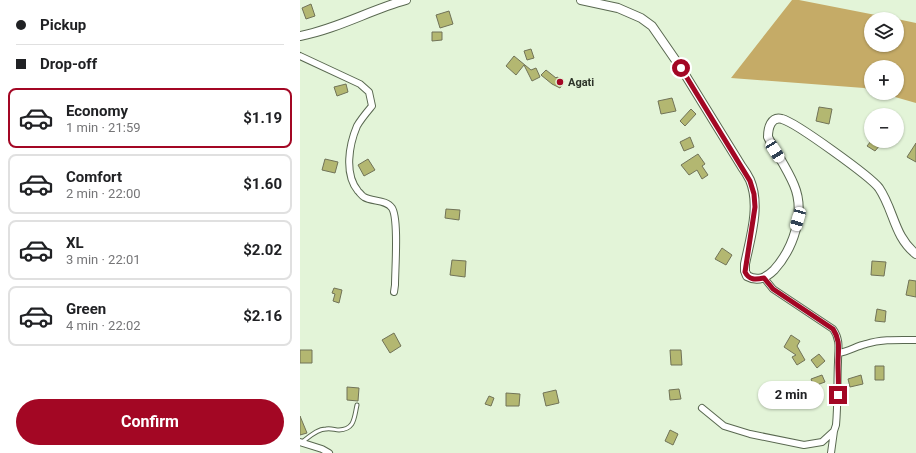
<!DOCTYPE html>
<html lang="en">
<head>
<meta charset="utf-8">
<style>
	body { margin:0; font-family:Roboto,sans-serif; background:#f6f6f6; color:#202124; height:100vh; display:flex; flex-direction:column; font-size:15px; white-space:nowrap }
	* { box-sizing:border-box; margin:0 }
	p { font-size:13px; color:#757577 }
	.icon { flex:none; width:22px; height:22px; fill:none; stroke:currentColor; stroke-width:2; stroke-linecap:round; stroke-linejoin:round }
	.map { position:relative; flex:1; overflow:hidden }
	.sheet { display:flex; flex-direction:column; background:#fff; width:300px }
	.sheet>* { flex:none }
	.guide { display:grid; align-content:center; height:88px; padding:0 16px; background:#fff }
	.tools { position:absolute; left:564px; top:12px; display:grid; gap:8px }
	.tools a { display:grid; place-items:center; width:40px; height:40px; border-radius:50%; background:#fff; box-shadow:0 1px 3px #0004; font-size:20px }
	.end { position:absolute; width:18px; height:18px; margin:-9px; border:5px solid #a30724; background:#fff; box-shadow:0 0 0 2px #fff }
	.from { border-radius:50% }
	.bubble { position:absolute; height:28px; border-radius:14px; background:#fff; box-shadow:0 1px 3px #0004; font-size:13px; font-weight:700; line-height:28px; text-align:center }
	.car { position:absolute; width:12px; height:24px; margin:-12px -6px; border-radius:5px; box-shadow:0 0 3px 1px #0007; background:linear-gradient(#fff 24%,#345 0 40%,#fff 0 76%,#345 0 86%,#fff 0) }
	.guide b { display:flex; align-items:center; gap:14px; height:38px; font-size:15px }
	.guide b+b { border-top:1px solid #e0e0e0 }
	.guide i { width:10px; height:10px; background:#202124 }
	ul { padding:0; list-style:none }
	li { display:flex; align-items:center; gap:12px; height:60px; margin:0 8px 6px; padding:0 8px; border:2px solid #e0e0e0; border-radius:8px }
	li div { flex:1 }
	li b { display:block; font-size:15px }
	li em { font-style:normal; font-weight:700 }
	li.on { border-color:#a30724 }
	li>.icon { width:36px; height:36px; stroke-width:1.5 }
	.action { display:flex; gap:8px; margin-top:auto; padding:8px 16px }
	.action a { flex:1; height:46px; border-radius:24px; background:#a30724; color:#fff; font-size:16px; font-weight:700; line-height:46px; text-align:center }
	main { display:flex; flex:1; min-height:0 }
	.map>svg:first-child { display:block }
	.forest { fill:#c5ab67 }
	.building { fill:#b3b771; stroke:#717358 }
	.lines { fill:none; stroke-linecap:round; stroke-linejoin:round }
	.service-casing { stroke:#596850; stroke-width:5 }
	.minor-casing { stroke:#596850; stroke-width:8 }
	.tertiary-casing { stroke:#596850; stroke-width:10 }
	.service { stroke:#fff; stroke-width:3 }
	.minor { stroke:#fff; stroke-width:6 }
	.tertiary { stroke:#fff; stroke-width:8 }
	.route { stroke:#a30724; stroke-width:5 }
	.poi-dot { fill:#a30724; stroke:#e3f4d8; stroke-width:1.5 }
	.labels { text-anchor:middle; stroke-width:3.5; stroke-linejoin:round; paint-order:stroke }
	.poi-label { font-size:11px; font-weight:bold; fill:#2d3429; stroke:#e3f4d8; text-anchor:start }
</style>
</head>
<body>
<main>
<section class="sheet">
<div class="guide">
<b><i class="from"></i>Pickup</b>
<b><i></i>Drop-off</b>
</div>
<ul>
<li class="on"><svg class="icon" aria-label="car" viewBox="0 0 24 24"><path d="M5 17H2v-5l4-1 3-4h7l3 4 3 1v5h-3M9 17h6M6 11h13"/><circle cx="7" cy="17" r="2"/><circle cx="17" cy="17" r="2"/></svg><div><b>Economy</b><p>1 min · 21:59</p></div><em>$1.19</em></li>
<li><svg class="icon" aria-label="car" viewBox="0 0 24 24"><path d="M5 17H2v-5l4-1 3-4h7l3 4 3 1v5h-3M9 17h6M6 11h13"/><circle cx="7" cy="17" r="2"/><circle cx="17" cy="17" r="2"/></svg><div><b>Comfort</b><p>2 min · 22:00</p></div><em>$1.60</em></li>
<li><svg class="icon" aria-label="car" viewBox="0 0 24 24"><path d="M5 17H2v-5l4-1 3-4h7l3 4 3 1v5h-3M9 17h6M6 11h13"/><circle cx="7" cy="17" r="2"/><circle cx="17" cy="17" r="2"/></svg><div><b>XL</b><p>3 min · 22:01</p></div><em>$2.02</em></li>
<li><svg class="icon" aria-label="car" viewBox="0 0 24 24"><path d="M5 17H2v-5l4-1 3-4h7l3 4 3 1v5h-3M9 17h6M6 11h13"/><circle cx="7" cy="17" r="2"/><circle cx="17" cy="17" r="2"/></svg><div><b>Green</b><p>4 min · 22:02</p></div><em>$2.16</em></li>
</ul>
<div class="action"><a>Confirm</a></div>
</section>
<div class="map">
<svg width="616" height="453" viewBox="0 0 616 453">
	<rect width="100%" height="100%" fill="#e3f4d8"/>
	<path class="forest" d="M492,0H499L596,19H571V45H597V19L616,23V103L581,93H597V67H571V90L564,88L431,78Z"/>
	<path class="building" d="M11,4L15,16L6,19L2,8Z
		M149,11L153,24L140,28L136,15Z
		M132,32H142V40L132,41Z
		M231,49L234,58L227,60L224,51Z
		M214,56L231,70L236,68L240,77L232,81L224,65L216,75L206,66Z
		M246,70L256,78L257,77L264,81L260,88L252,84L241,75Z
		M46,84L48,92L37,96L34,87Z
		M372,98L376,111L361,114L358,101Z
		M519,107L532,109L529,124L516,121Z
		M391,109L396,114L385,126L380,121Z
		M390,137L394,147L384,151L380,142Z
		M571,141H577L581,144L575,151L567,146Z
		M616,143V162L607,157Z
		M398,154L405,164L402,166L408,175L402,179L397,170L389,175L381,165Z
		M25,159L38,162L35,173L22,170Z
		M68,159L75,170L64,176L58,165Z
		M146,209L160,210L159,220L145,218Z
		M422,248L432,255L426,265L415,259Z
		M152,260L166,261L165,277L150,275Z
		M572,261L586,262L584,276L571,275Z
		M609,280L616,281V297L606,295Z
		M34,288L42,290L39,303L33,301L35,294L32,293Z
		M577,309L586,311L585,322L575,321Z
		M94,333L101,346L90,353L82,340Z
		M491,335L500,341L497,346L505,360L497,365L492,357L496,355L484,347Z
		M0,350H12V363H0Z
		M370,350H381L382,365H371Z
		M519,354L525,361L517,368L511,360Z
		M575,366H584V380H575Z
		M522,375L525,382L514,386L511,379Z
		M561,375L563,384L550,387L548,379Z
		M47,387L59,388L58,401L47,400Z
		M517,387L521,398L509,402L505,391Z
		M379,389L381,399L370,400L369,390Z
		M256,390L259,403L246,406L243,393Z
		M206,393L220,394L219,406H206Z
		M189,396L194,398L191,406L185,404Z
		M0,416L7,433L0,435Z
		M370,430L378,434L373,445L365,441Z"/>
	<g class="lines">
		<g class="service-casing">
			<path id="service" d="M2,442C9,437 17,429 26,429C31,428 35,430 39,430C55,429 54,418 57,405"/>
		</g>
		<g class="minor-casing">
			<path id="minor" d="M0,56L60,84L69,92L72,106C67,112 61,119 57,126C49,145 44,174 58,191C60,193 62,196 64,197C72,202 86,199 92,208C99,219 95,269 95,285L94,292
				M539,353C549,351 557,346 566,344C582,339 599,340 616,340
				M402,408L424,426L450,434L504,445L522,442L534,431L536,425C538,404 537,383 538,362C538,350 541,340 533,329L473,289L464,278
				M0,442L22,449L29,453
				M531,453L534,431"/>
		</g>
		<g class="tertiary-casing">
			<path id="tertiary" d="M281,0L318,8L341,18L352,26L381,68L442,167C445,171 448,176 450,180C461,206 450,239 445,264V271L447,276C458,282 466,278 474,270C493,249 506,213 494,185C487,168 476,153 468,137C468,128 471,116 482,119C495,122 571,177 579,188C594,210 594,237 616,254
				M0,36C37,29 70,10 106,0"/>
		</g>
		<use href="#service" class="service"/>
		<use href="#minor" class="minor"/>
		<use href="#tertiary" class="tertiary"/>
	</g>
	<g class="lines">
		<path class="route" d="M381,68L450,181L454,194L455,207L445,272C449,280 455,280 464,278L473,289L533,329C541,341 538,350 538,363C538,374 539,384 538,395"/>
	</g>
	<circle class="poi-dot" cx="260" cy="82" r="4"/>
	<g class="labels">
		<g class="poi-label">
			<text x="268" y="86">Agati</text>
		</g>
	</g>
</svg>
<div class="tools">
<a><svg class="icon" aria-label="layers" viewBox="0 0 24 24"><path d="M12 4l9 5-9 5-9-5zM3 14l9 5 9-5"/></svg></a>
<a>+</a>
<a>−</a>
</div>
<i class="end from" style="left:381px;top:68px"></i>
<i class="end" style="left:538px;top:395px"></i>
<div class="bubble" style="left:458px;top:381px;width:66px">2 min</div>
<i class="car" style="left:475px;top:151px;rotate:148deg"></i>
<i class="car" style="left:498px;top:219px;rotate:196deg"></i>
</div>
</main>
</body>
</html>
